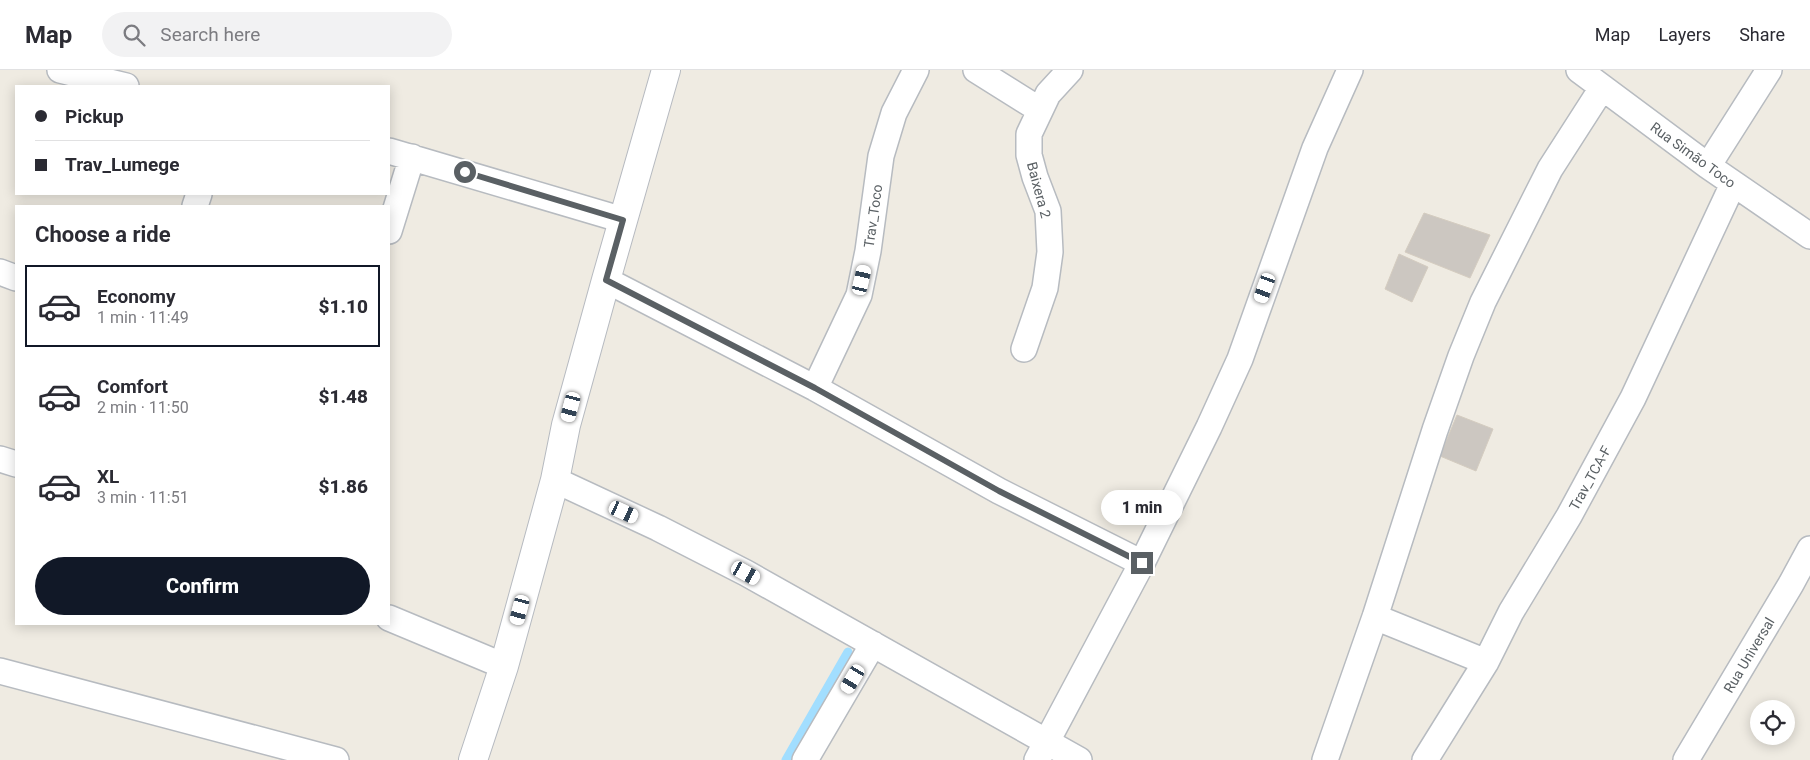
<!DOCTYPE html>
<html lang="en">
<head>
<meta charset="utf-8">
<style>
	body { margin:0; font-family:Roboto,sans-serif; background:#f2f2f3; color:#2b2b33; height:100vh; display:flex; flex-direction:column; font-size:19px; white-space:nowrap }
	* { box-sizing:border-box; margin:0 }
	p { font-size:16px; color:#7c7c81 }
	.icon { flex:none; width:28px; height:28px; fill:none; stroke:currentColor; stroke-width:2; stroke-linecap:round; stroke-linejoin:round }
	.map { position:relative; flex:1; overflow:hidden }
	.panel { position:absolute; left:15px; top:135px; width:375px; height:420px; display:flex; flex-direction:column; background:#fff; border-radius:0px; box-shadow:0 2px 12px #0003 }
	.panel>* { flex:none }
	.top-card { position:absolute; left:15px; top:15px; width:375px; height:110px; border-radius:0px; box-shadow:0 2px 12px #0003; display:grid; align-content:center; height:110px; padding:0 20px; background:#fff }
	.buttons { position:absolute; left:1750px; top:630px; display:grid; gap:10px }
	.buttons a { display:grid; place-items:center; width:45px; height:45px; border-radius:50%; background:#fff; box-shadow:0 2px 12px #0003; font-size:25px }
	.end { position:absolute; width:22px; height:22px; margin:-11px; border:6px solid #5a6064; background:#fff; box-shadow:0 0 0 2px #fff }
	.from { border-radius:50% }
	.bubble { position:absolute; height:35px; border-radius:18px; background:#fff; box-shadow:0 2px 12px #0003; font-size:16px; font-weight:800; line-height:35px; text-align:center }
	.car { position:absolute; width:15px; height:30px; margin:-15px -8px; border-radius:6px; box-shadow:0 0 4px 1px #0007; background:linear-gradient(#fff 24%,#345 0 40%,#fff 0 76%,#345 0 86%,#fff 0) }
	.top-card b { display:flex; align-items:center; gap:18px; height:48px; font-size:19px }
	.top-card b+b { border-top:1px solid #e1e1e2 }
	.top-card i { width:12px; height:12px; background:#2b2b33 }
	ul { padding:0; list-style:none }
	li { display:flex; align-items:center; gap:15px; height:82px; margin:0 10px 8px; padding:0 10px; border:2px solid transparent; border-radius:0px }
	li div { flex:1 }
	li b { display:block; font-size:19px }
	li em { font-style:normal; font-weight:800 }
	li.active { border-color:#111827 }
	li>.icon { width:45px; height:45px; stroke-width:1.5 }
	h2 { padding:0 20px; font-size:22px; line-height:60px }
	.action { display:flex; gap:10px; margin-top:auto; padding:10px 20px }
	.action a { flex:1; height:58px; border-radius:30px; background:#111827; color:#fff; font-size:20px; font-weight:800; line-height:58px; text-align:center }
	header { display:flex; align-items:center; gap:30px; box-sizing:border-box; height:70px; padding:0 25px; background:#fff; border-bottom:1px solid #e1e1e2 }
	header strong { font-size:24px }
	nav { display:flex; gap:28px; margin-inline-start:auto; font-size:18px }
	.search { width:350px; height:45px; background:#f2f2f3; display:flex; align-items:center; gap:12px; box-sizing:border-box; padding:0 18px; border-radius:28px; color:#7c7c81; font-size:19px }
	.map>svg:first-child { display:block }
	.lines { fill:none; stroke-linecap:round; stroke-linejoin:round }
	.stream { stroke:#a2deff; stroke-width:9 }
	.building { fill:#ccc7c1; stroke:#d4ccc0 }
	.street-casing { stroke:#b7bbc0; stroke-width:28 }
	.secondary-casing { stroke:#b6bac0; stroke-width:30 }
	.street { stroke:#fff; stroke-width:25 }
	.secondary { stroke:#fff; stroke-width:28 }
	.route { stroke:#5a6064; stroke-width:6 }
	.labels { text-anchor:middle; stroke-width:5; stroke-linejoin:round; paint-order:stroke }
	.street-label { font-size:14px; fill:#5a6064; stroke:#fff }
</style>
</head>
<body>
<header>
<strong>Map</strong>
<div class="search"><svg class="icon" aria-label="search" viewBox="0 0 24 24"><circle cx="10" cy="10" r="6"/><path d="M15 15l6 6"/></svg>Search here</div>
<nav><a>Map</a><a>Layers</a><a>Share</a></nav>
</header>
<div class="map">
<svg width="1810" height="690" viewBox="0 0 1810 690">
	<rect width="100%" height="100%" fill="#efebe2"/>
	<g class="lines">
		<path class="stream" d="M786,690L848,582"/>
	</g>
	<path class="building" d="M1424,143L1490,165L1470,208L1405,182Z
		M1399,184L1428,197L1412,232L1385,219Z
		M1457,345L1493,359L1476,401L1440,386Z"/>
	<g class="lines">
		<g class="street-casing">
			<path id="street" d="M60,0L126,16
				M976,0L1040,40
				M1579,0L1708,96L1810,166
				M389,81L623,150
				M1708,96L1769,0
				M195,136L199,124
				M389,161L412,87
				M0,202L16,208
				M606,210L815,318L999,421L1142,493
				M1024,279L1045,218L1050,182L1048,141L1035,107L1029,85V64L1048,24L1070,0
				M815,318L859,225L868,181L881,86L894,43L916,0
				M0,389L16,394
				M555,410L658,458L746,503L1079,690
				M1375,547L1486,592
				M389,548L504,596
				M0,601L336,690
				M805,690L873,574
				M1037,690L1142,493L1209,357L1240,289L1315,78L1350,0
				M1325,690L1375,547L1435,360L1461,286L1483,232L1550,99L1602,18
				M1425,690L1486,592L1511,542L1569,446L1633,328L1733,114
				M1686,690L1791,514L1810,479"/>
		</g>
		<g class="secondary-casing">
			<path id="secondary" d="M473,690L504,596L555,410L566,355L606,210L666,0"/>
		</g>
		<use href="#street" class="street"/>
		<use href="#secondary" class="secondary"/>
	</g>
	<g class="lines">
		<path class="route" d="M465,102L623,150L606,210L815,318L999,421L1142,493"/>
	</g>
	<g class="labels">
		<g class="street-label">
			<text transform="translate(1693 85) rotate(36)" y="5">Rua Simão Toco</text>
			<text transform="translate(1039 120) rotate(75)" y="5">Baixera 2</text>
			<text transform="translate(873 146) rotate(-82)" y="5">Trav_Toco</text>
			<text transform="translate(1590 408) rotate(-61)" y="5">Trav_TCA-F</text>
			<text transform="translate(1749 585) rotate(-59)" y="5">Rua Universal</text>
		</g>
	</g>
</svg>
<div class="buttons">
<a><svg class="icon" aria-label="locate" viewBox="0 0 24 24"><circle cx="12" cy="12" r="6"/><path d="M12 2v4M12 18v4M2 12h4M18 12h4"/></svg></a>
</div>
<i class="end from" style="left:465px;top:102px"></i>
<i class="end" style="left:1142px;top:493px"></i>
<div class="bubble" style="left:1101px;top:420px;width:82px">1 min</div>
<i class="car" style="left:862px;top:210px;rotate:13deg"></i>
<i class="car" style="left:1265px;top:218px;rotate:200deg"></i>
<i class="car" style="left:571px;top:337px;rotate:195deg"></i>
<i class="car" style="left:624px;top:442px;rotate:115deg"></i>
<i class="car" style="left:746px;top:503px;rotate:119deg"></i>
<i class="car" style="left:520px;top:540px;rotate:195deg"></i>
<i class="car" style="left:853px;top:609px;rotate:211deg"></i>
<div class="top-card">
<b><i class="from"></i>Pickup</b>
<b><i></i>Trav_Lumege</b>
</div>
<section class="panel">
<h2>Choose a ride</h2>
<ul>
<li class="active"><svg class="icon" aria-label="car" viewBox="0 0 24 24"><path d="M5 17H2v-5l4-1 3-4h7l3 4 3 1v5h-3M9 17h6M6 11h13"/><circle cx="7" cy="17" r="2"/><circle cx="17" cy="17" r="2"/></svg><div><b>Economy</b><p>1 min · 11:49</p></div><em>$1.10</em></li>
<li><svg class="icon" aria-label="car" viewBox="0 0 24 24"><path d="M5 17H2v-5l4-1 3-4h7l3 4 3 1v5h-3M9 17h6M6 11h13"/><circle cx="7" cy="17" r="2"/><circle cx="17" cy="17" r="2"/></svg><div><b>Comfort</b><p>2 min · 11:50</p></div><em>$1.48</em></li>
<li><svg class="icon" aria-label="car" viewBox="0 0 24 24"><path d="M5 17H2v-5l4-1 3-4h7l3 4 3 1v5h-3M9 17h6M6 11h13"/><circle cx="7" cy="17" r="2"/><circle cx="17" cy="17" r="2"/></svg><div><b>XL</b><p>3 min · 11:51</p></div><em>$1.86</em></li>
</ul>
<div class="action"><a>Confirm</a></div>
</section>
</div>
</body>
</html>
